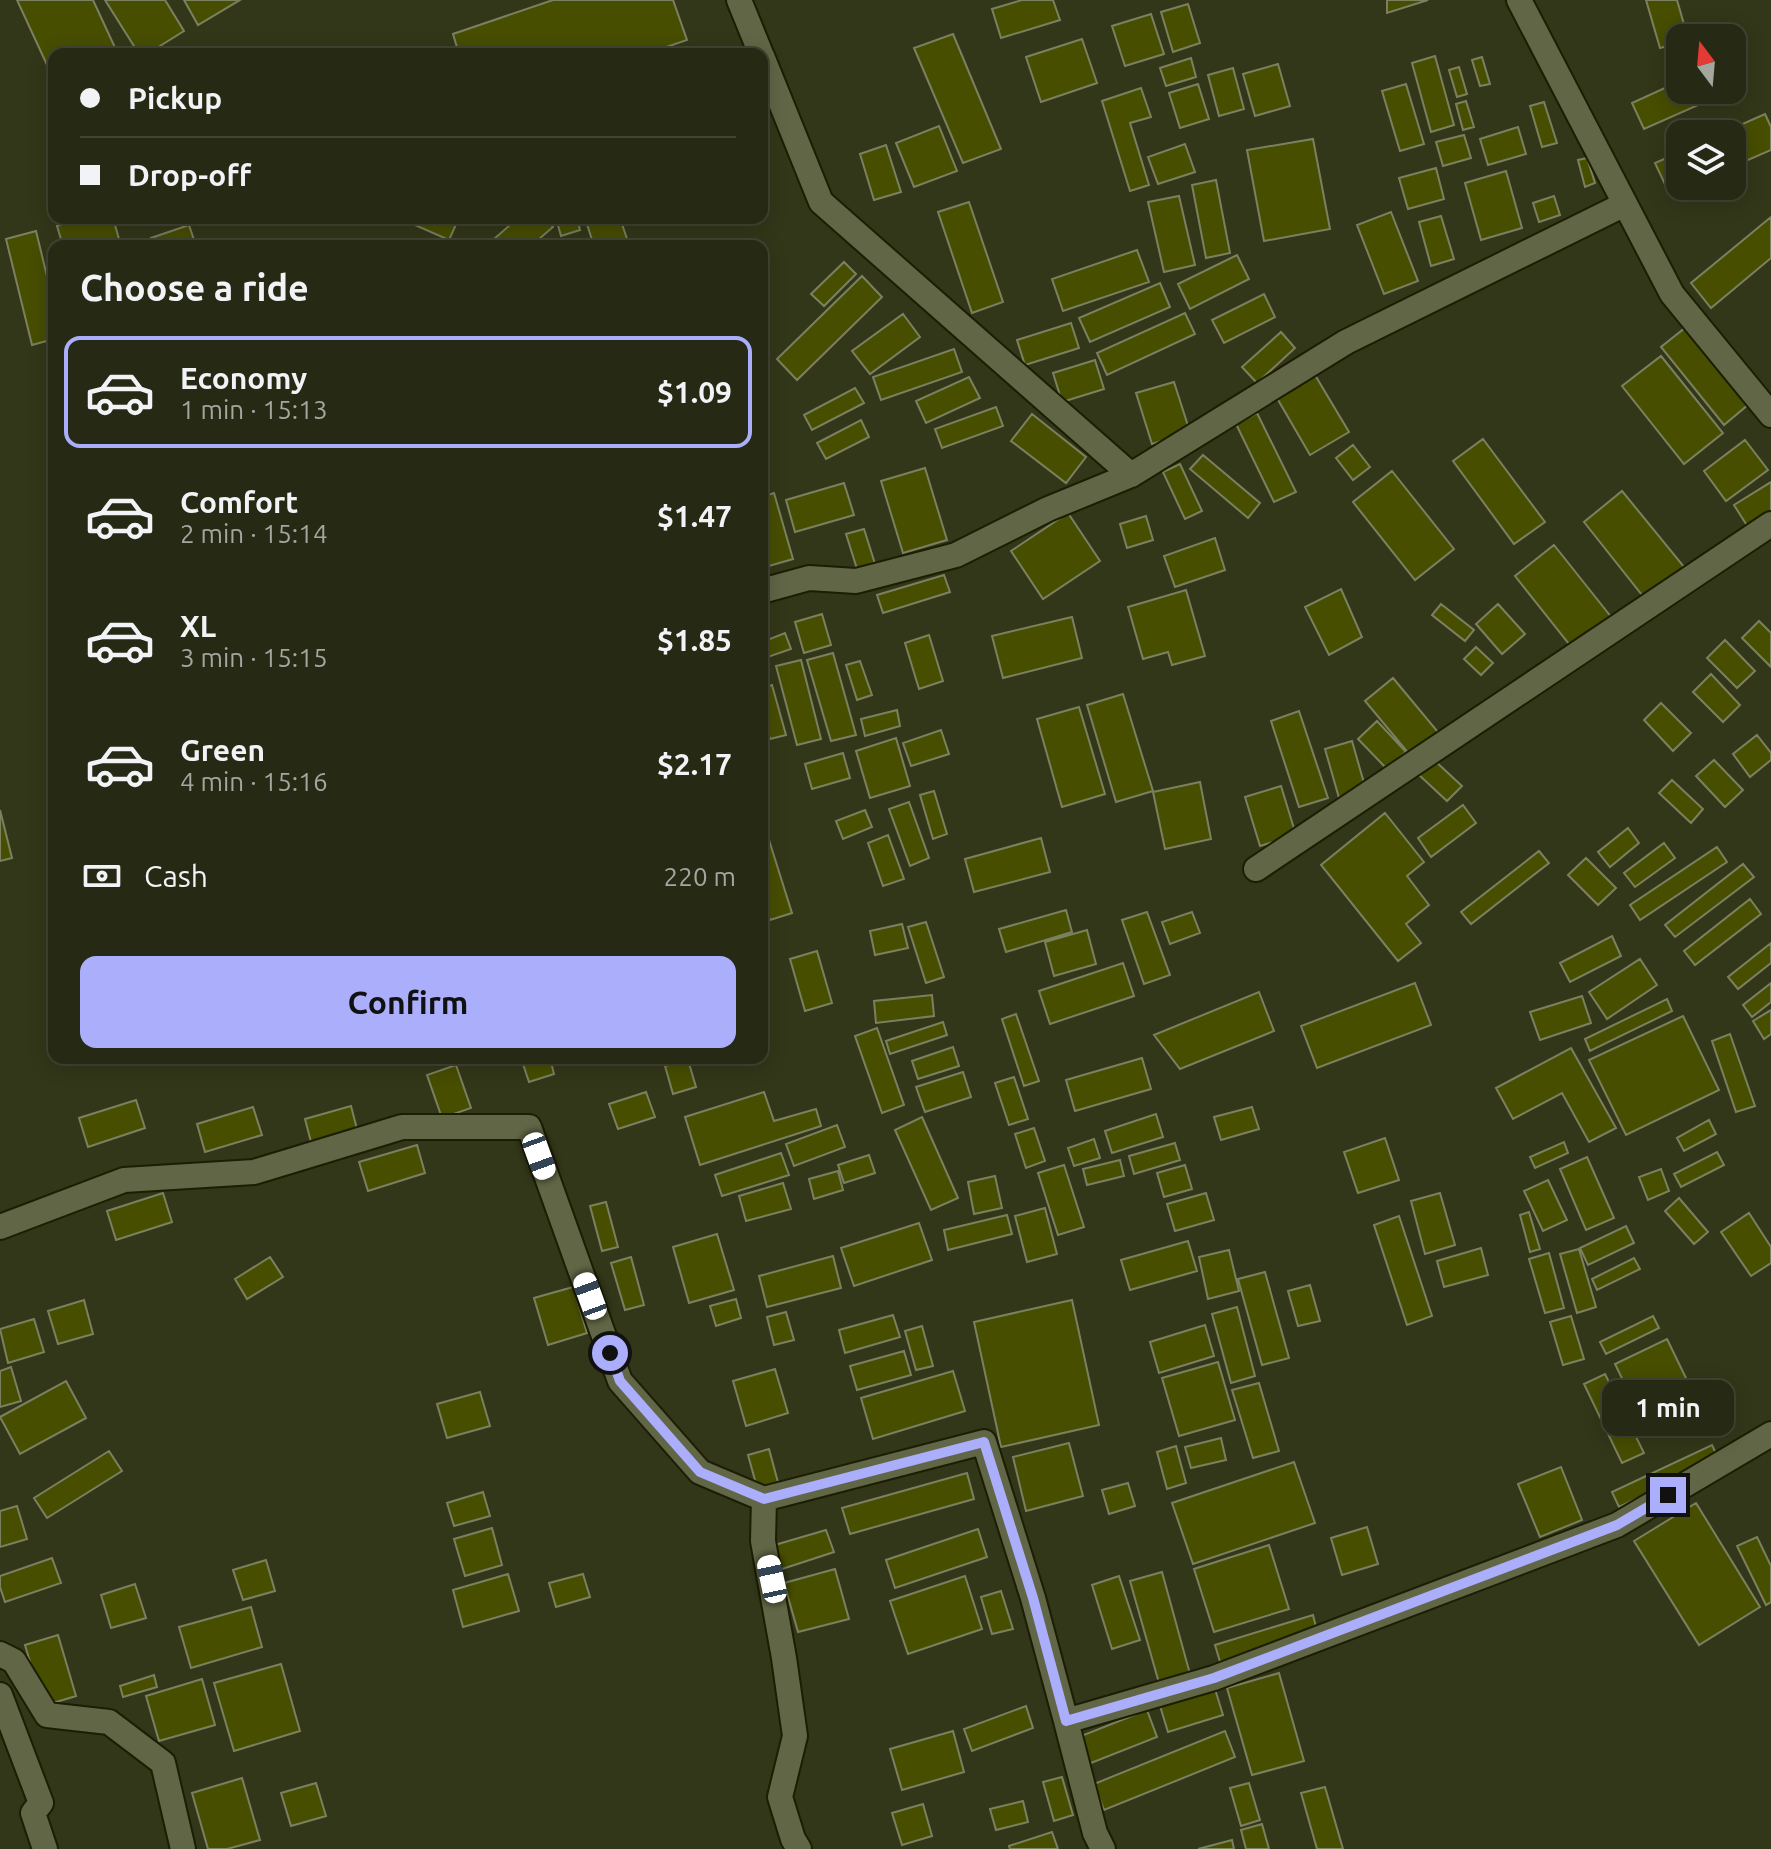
<!DOCTYPE html>
<html lang="en">
<head>
<meta charset="utf-8">
<style>
	body { margin:0; font-family:Ubuntu,sans-serif; background:#2e311c; color:#f1f3f6; height:100vh; display:flex; flex-direction:column; font-size:30px; white-space:nowrap }
	* { box-sizing:border-box; margin:0 }
	p { font-size:26px; color:#a4a6a0 }
	.icon { flex:none; width:44px; height:44px; fill:none; stroke:currentColor; stroke-width:2; stroke-linecap:round; stroke-linejoin:round }
	.map { position:relative; flex:1; overflow:hidden }
	.panel { position:absolute; left:48px; top:240px; width:720px; height:824px; display:flex; flex-direction:column; background:#262913; border-radius:16px; box-shadow:0 4px 20px #0003,0 0 0 2px #424533 }
	.panel>* { flex:none }
	.banner { position:absolute; left:48px; top:48px; width:720px; height:176px; border-radius:16px; box-shadow:0 4px 20px #0003,0 0 0 2px #424533; display:grid; align-content:center; height:176px; padding:0 32px; background:#262913 }
	.needle { width:52px; rotate:344deg }
	.controls { position:absolute; left:1666px; top:24px; display:grid; gap:16px }
	.controls a { display:grid; place-items:center; width:80px; height:80px; border-radius:16px; background:#262913; box-shadow:0 4px 20px #0003,0 0 0 2px #424533; font-size:40px }
	.end { position:absolute; width:36px; height:36px; margin:-18px; border:10px solid #abaffb; background:#111; box-shadow:0 0 0 4px #111 }
	.from { border-radius:50% }
	.bubble { position:absolute; height:56px; border-radius:16px; background:#262913; box-shadow:0 4px 20px #0003,0 0 0 2px #424533; font-size:26px; font-weight:700; line-height:56px; text-align:center }
	.car { position:absolute; width:24px; height:48px; margin:-24px -12px; border-radius:10px; box-shadow:0 0 6px 2px #0007; background:linear-gradient(#fff 24%,#345 0 40%,#fff 0 76%,#345 0 86%,#fff 0) }
	.banner b { display:flex; align-items:center; gap:28px; height:76px; font-size:30px }
	.banner b+b { border-top:2px solid #424533 }
	.banner i { width:20px; height:20px; background:#f1f3f6 }
	ul { padding:0; list-style:none }
	li { display:flex; align-items:center; gap:24px; height:112px; margin:0 16px 12px; padding:0 16px; border:4px solid transparent; border-radius:16px }
	li div { flex:1 }
	li b { display:block; font-size:30px }
	li em { font-style:normal; font-weight:700 }
	li.active { border-color:#abaffb }
	li>.icon { width:72px; height:72px; stroke-width:1.5 }
	h2 { padding:0 32px; font-size:36px; line-height:96px }
	.pay { display:flex; align-items:center; gap:20px; height:88px; padding:0 32px; font-size:30px }
	.pay p { margin-inline-start:auto }
	.cta { display:flex; gap:16px; margin-top:auto; padding:16px 32px }
	.cta a { flex:1; height:92px; border-radius:16px; background:#abaffb; color:#111; font-size:32px; font-weight:700; line-height:92px; text-align:center }
	.map>svg:first-child { display:block }
	.building { fill:#474e00; stroke:#7b8160; stroke-width:2 }
	.lines { fill:none; stroke-linecap:round; stroke-linejoin:round }
	.street-casing { stroke:#1b1e02; stroke-width:28 }
	.street { stroke:#606646; stroke-width:24 }
	.route { stroke:#abaffb; stroke-width:10 }
</style>
</head>
<body>
<div class="map">
<svg width="1771" height="1849" viewBox="0 0 1771 1849">
	<rect width="100%" height="100%" fill="#333719"/>
	<path class="building" d="M17,0H93L118,54H54V80Z
		M105,0H165L184,31L147,54H139Z
		M184,0H240L198,25Z
		M553,0H673L687,40L646,54H459L453,34Z
		M1022,0H1053L1060,20L1001,38L992,9Z
		M1387,0H1428L1387,13Z
		M1646,0H1677L1688,38H1680V43L1660,48Z
		M1188,4L1200,43L1173,52L1161,12Z
		M1151,14L1164,54L1125,66L1112,26Z
		M953,34L1001,149L963,163L914,48Z
		M1082,39L1097,83L1041,102L1026,57Z
		M1435,56L1454,125L1431,132L1412,63Z
		M1482,57L1490,84L1480,86L1472,60Z
		M1191,58L1196,77L1166,86L1160,68Z
		M1278,64L1290,106L1255,116L1243,74Z
		M1459,67L1467,94L1457,97L1449,70Z
		M1233,68L1244,109L1219,116L1208,75Z
		M1680,81V90H1732L1644,129L1632,103Z
		M1198,84L1209,119L1180,128L1169,93Z
		M1406,84L1424,144L1400,151L1382,91Z
		M1141,88L1151,117L1130,123L1149,185L1130,191L1102,101Z
		M1466,101L1474,127L1463,130L1456,104Z
		M1544,102L1557,143L1542,147L1530,106Z
		M1765,114L1771,127V150L1732,167V134H1720Z
		M939,126L957,171L914,187L896,143Z
		M1518,127L1526,154L1488,165L1480,139Z
		M1464,135L1471,158L1443,166L1436,142Z
		M1313,139L1330,229L1264,241L1247,150Z
		M1185,144L1195,172L1158,184L1148,157Z
		M886,145L901,192L874,200L860,154Z
		M1680,152V186H1689L1670,195L1655,163Z
		M1587,158L1595,183L1585,187L1578,160Z
		M1436,168L1444,199L1408,209L1399,178Z
		M1506,171L1522,228L1481,240L1465,183Z
		M1216,180L1230,253L1206,258L1192,185Z
		M1179,196L1195,265L1164,272L1148,202Z
		M1554,196L1560,215L1539,222L1533,203Z
		M969,202L1003,302L972,313L938,212Z
		M1391,212L1418,281L1384,294L1357,225Z
		M1441,216L1454,259L1431,266L1419,222Z
		M1771,217V258L1711,308L1691,283Z
		M83,218H113L121,246H63L57,226Z
		M410,218H459L449,240L408,222Z
		M518,218H545L553,227L531,246H486Z
		M556,218H577L580,230L561,236Z
		M585,218H620L628,242L612,246H594Z
		M189,225L196,246H153L151,238Z
		M36,231L54,305V339L32,345L6,239Z
		M1137,250L1149,282L1063,311L1052,279Z
		M1237,255L1249,279L1190,309L1178,284Z
		M844,262L856,274L824,306L811,294Z
		M862,276L882,297L797,380L777,359Z
		M1160,283L1170,307L1090,342L1079,318Z
		M1264,294L1275,317L1224,343L1212,320Z
		M1185,313L1195,334L1107,375L1097,353Z
		M903,314L920,337L870,374L852,351Z
		M1700,316L1762,393L1724,425L1661,347Z
		M1071,323L1079,348L1025,365L1017,340Z
		M1281,332L1295,348L1257,383L1242,367Z
		M954,349L962,372L881,400L873,377Z
		M1661,356L1723,433L1684,464L1622,386Z
		M1095,360L1104,389L1062,402L1053,373Z
		M1315,375L1349,432L1310,455L1277,398Z
		M969,377L980,398L926,423L916,401Z
		M1174,382L1190,432L1152,444L1136,393Z
		M855,388L864,403L812,430L804,415Z
		M996,407L1003,426L942,448L935,429Z
		M1257,413L1296,492L1274,502L1236,424Z
		M1032,414L1086,457L1066,483L1011,441Z
		M861,420L869,437L826,459L817,443Z
		M1483,439L1545,522L1514,544L1453,461Z
		M1745,440L1768,470L1726,501L1704,471Z
		M1353,445L1370,467L1353,480L1336,458Z
		M1203,455L1260,503L1248,518L1190,469Z
		M1180,464L1202,511L1185,519L1163,472Z
		M925,468L947,540L903,553L881,481Z
		M1392,471L1454,549L1415,580L1353,502Z
		M1771,482V535L1758,543L1734,505Z
		M844,483L854,515L795,532L786,500Z
		M1622,491L1685,568L1646,600L1584,522Z
		M774,493L793,559L762,568V497Z
		M1068,513L1100,561L1043,599L1011,551Z
		M1146,516L1153,540L1127,548L1120,524Z
		M864,529L876,567L858,572L846,534Z
		M1215,538L1225,570L1175,587L1164,556Z
		M1554,545L1616,623L1577,654L1515,576Z
		M944,575L950,592L883,613L877,595Z
		M1341,589L1362,637L1329,655L1305,607Z
		M1186,590L1205,656L1172,665L1168,652L1143,659L1128,607Z
		M1441,604L1474,630L1465,641L1432,615Z
		M1498,604L1525,634L1502,654L1476,624Z
		M822,614L831,645L804,653L795,622Z
		M1072,617L1082,658L1003,678L992,636Z
		M1759,621L1771,633V667L1742,638Z
		M785,633L791,649L762,659V642Z
		M929,635L943,681L919,689L905,643Z
		M1725,640L1755,671L1737,688L1707,658Z
		M1476,647L1493,663L1481,675L1464,659Z
		M833,653L856,735L831,741L807,660Z
		M801,660L821,739L797,745L776,666Z
		M860,661L872,695L857,700L846,665Z
		M1711,674L1740,705L1723,722L1693,692Z
		M1393,678L1438,732L1410,755L1365,701Z
		M772,685L786,735L770,739L762,709V688Z
		M1123,694L1153,791L1116,802L1087,705Z
		M1661,703L1691,733L1673,751L1644,720Z
		M1079,707L1105,794L1062,807L1037,719Z
		M897,710L900,726L865,736L861,719Z
		M1299,711L1328,798L1299,807L1271,721Z
		M1377,721L1406,752L1387,769L1358,739Z
		M941,730L949,754L911,766L903,743Z
		M1757,735L1771,753V760L1750,777L1733,754Z
		M896,738L910,786L870,798L856,751Z
		M1352,741L1366,790L1339,798L1325,749Z
		M843,753L850,778L812,789L805,764Z
		M1433,759L1462,786L1447,801L1419,775Z
		M1714,760L1743,790L1725,807L1696,776Z
		M1672,780L1703,809L1691,823L1659,793Z
		M1200,782L1211,839L1165,849L1153,792Z
		M1281,786L1296,835L1260,846L1245,797Z
		M934,791L947,834L933,839L920,795Z
		M909,802L929,858L910,866L889,809Z
		M1463,805L1476,823L1431,857L1418,838Z
		M0,810L12,858L0,861Z
		M865,810L872,827L843,839L836,821Z
		M1385,813L1424,862L1407,876L1429,905L1406,924L1421,943L1398,961L1321,865Z
		M1628,828L1639,843L1610,867L1598,852Z
		M888,835L904,879L883,886L868,843Z
		M1041,838L1050,872L974,892L965,859Z
		M769,840L792,913L770,920L762,896V843Z
		M1664,843L1675,858L1635,887L1624,873Z
		M1717,847L1727,862L1640,920L1630,905Z
		M1539,851L1549,863L1471,924L1461,912Z
		M1586,858L1616,888L1598,905L1568,875Z
		M1743,864L1754,877L1675,937L1665,925Z
		M1750,899L1761,914L1695,965L1684,951Z
		M1066,910L1072,932L1006,952L999,929Z
		M1147,912L1170,975L1144,984L1122,920Z
		M1192,912L1200,933L1170,944L1162,922Z
		M926,922L944,977L926,983L908,927Z
		M902,924L908,948L875,955L870,931Z
		M1087,930L1096,964L1054,976L1045,942Z
		M1612,936L1621,956L1570,982L1560,963Z
		M1771,943V963L1738,989L1728,977Z
		M817,951L832,1003L805,1011L790,959Z
		M1640,959L1657,985L1607,1019L1589,992Z
		M1123,963L1134,996L1050,1024L1039,991Z
		M1415,983L1431,1025L1317,1068L1301,1026Z
		M1771,983V1002L1752,1017L1743,1005Z
		M1259,992L1274,1031L1180,1069L1154,1035Z
		M932,995L934,1016L876,1023L874,1001Z
		M1582,996L1591,1023L1540,1040L1530,1012Z
		M1667,999L1672,1011L1590,1051L1585,1039Z
		M1771,1010V1034L1764,1039L1753,1021Z
		M1016,1014L1039,1081L1024,1086L1002,1019Z
		M1683,1016L1719,1090L1626,1135L1589,1060Z
		M943,1022L947,1035L890,1054L886,1041Z
		M877,1028L904,1105L882,1113L855,1036Z
		M1730,1034L1755,1106L1736,1112L1712,1041Z
		M953,1047L959,1066L918,1079L912,1061Z
		M1571,1048L1616,1128L1589,1142L1562,1093L1513,1119L1496,1088Z
		M521,1058H550L554,1074L529,1082Z
		M1142,1058L1151,1089L1075,1111L1066,1080Z
		M688,1060L696,1087L673,1094L665,1066Z
		M456,1065L471,1108L442,1118L427,1075Z
		M963,1072L971,1097L925,1112L916,1087Z
		M1014,1077L1028,1119L1009,1125L995,1083Z
		M646,1092L655,1117L618,1129L609,1104Z
		M764,1092L774,1121L816,1109L821,1126L700,1165L685,1117Z
		M136,1100L145,1128L88,1147L79,1118Z
		M351,1106L357,1129L311,1142L305,1119Z
		M253,1107L262,1135L205,1152L197,1124Z
		M1252,1107L1259,1129L1221,1140L1214,1117Z
		M1156,1114L1163,1137L1112,1153L1105,1131Z
		M922,1117L958,1198L931,1210L895,1130Z
		M1709,1120L1716,1134L1684,1151L1677,1138Z
		M837,1125L845,1147L794,1166L786,1144Z
		M1034,1128L1045,1161L1026,1168L1015,1134Z
		M1385,1138L1399,1180L1358,1193L1344,1152Z
		M1094,1139L1100,1158L1074,1166L1068,1148Z
		M1564,1142L1568,1153L1535,1168L1530,1157Z
		M1175,1143L1180,1160L1134,1174L1129,1156Z
		M417,1145L425,1173L368,1191L359,1162Z
		M1717,1152L1724,1165L1681,1187L1674,1174Z
		M781,1153L789,1175L722,1196L715,1175Z
		M869,1155L875,1173L844,1183L838,1165Z
		M1587,1157L1614,1218L1586,1230L1560,1169Z
		M1120,1160L1124,1176L1087,1185L1083,1169Z
		M1064,1165L1084,1227L1058,1235L1038,1173Z
		M1185,1165L1192,1189L1164,1197L1157,1173Z
		M1661,1169L1669,1191L1648,1200L1639,1177Z
		M838,1171L843,1190L814,1199L809,1179Z
		M995,1176L1002,1208L974,1214L968,1182Z
		M1548,1180L1567,1220L1543,1231L1524,1191Z
		M783,1183L791,1209L746,1221L739,1196Z
		M163,1193L172,1222L116,1240L107,1211Z
		M1206,1193L1214,1220L1175,1231L1167,1204Z
		M1440,1193L1455,1245L1425,1254L1411,1201Z
		M1679,1198L1708,1232L1694,1244L1665,1211Z
		M606,1202L618,1247L602,1251L590,1206Z
		M1045,1208L1057,1254L1027,1262L1015,1216Z
		M1529,1212L1540,1249L1530,1252L1520,1215Z
		M1749,1213L1771,1247V1263L1751,1276L1721,1232Z
		M1007,1215L1012,1234L948,1250L944,1230Z
		M1399,1216L1432,1316L1407,1325L1374,1225Z
		M919,1223L932,1260L854,1286L841,1248Z
		M1626,1226L1634,1243L1588,1265L1580,1248Z
		M717,1234L734,1290L689,1303L673,1247Z
		M1188,1241L1197,1271L1130,1290L1121,1260Z
		M1481,1248L1488,1275L1444,1287L1437,1261Z
		M1579,1249L1596,1307L1577,1313L1560,1254Z
		M1229,1250L1239,1291L1208,1299L1199,1257Z
		M1549,1253L1564,1308L1545,1313L1529,1259Z
		M833,1256L841,1288L767,1307L759,1276Z
		M270,1257L283,1277L247,1299L235,1279Z
		M631,1257L644,1305L625,1310L611,1263Z
		M1634,1258L1640,1269L1597,1290L1592,1279Z
		M1265,1272L1289,1358L1262,1365L1238,1279Z
		M1310,1285L1320,1321L1298,1326L1288,1291Z
		M573,1287L587,1333L548,1345L534,1298Z
		M736,1299L741,1318L716,1326L710,1306Z
		M84,1300L93,1334L58,1344L48,1311Z
		M1072,1300L1099,1425L1001,1447L974,1322Z
		M1237,1307L1255,1376L1231,1383L1212,1314Z
		M786,1312L794,1340L774,1345L767,1317Z
		M893,1315L900,1337L845,1353L839,1330Z
		M1571,1316L1584,1359L1563,1365L1550,1322Z
		M1653,1316L1659,1328L1606,1354L1600,1342Z
		M34,1319L44,1352L8,1363L0,1329Z
		M1205,1325L1214,1356L1159,1373L1150,1342Z
		M922,1326L933,1366L916,1370L905,1331Z
		M1667,1339L1701,1409L1649,1434L1615,1364Z
		M904,1351L911,1375L857,1390L850,1366Z
		M1218,1362L1235,1420L1179,1436L1162,1378Z
		M11,1367L21,1401L0,1407V1371Z
		M775,1369L788,1413L746,1426L733,1381Z
		M953,1371L965,1411L873,1439L861,1398Z
		M1605,1374L1644,1453L1622,1463L1584,1384Z
		M66,1381L86,1418L20,1454L0,1417Z
		M1259,1383L1279,1451L1253,1458L1232,1390Z
		M480,1392L490,1426L447,1438L437,1404Z
		M1221,1438L1226,1460L1191,1468L1185,1447Z
		M1069,1443L1083,1496L1026,1511L1013,1457Z
		M1712,1445L1719,1460L1619,1507L1612,1492Z
		M1176,1446L1186,1483L1167,1489L1157,1452Z
		M769,1449L779,1486L758,1491L748,1455Z
		M109,1451L122,1471L47,1518L34,1498Z
		M1294,1462L1315,1523L1193,1564L1172,1503Z
		M1561,1467L1582,1520L1540,1537L1518,1484Z
		M967,1473L974,1499L850,1534L842,1508Z
		M1128,1483L1135,1506L1109,1514L1102,1490Z
		M483,1492L490,1516L454,1526L447,1503Z
		M1696,1503L1760,1607L1699,1645L1634,1541Z
		M17,1506L27,1539L0,1547V1511Z
		M1367,1527L1378,1564L1342,1575L1331,1538Z
		M492,1528L502,1565L465,1576L454,1539Z
		M978,1529L987,1557L895,1588L886,1560Z
		M826,1530L834,1552L776,1571L768,1547Z
		M1757,1537L1771,1566V1602L1766,1605L1737,1546Z
		M1269,1545L1289,1609L1214,1632L1194,1569Z
		M52,1558L61,1583L5,1602L0,1587V1576Z
		M266,1560L275,1591L243,1600L233,1570Z
		M835,1569L849,1619L798,1632L784,1583Z
		M1162,1572L1190,1674L1159,1683L1130,1581Z
		M508,1574L519,1611L463,1627L453,1590Z
		M583,1574L590,1597L556,1607L549,1583Z
		M965,1576L982,1629L908,1654L890,1601Z
		M1119,1576L1140,1640L1112,1649L1092,1585Z
		M135,1584L146,1618L111,1628L101,1595Z
		M1001,1591L1013,1629L992,1634L981,1597Z
		M251,1607L262,1647L191,1668L179,1627Z
		M1313,1615L1318,1635L1221,1665L1215,1645Z
		M58,1635L76,1696L43,1706L25,1645Z
		M281,1664L300,1731L234,1751L214,1683Z
		M1279,1673L1304,1761L1252,1775L1227,1688Z
		M154,1675L157,1687L123,1697L120,1686Z
		M202,1679L215,1725L159,1741L146,1696Z
		M1215,1689L1223,1715L1168,1732L1160,1706Z
		M1026,1706L1033,1728L972,1751L964,1729Z
		M1147,1710L1157,1737L1086,1765L1076,1738Z
		M953,1731L964,1772L902,1790L890,1749Z
		M1225,1731L1235,1757L1104,1810L1094,1784Z
		M1062,1777L1073,1815L1054,1821L1043,1782Z
		M242,1778L260,1840L227,1849H208L192,1793Z
		M316,1783L326,1816L291,1826L281,1793Z
		M1249,1783L1260,1820L1241,1826L1230,1788Z
		M1325,1787L1343,1849H1317L1301,1793Z
		M1023,1801L1028,1822L996,1830L990,1809Z
		M923,1804L932,1836L902,1845L892,1813Z
		M1262,1824L1269,1849H1246L1241,1830Z
		M1052,1832L1058,1849H1010L1009,1846Z
		M1232,1840L1234,1849H1198Z"/>
	<g class="lines">
		<g class="street-casing">
			<path id="street" d="M739,0L761,54
				M1519,0L1672,294L1771,415
				M762,56L821,202L1131,475
				M762,591L809,578L856,581L956,555L1048,509L1131,475L1346,342L1625,204
				M1256,869L1771,524
				M0,1227L124,1180L254,1172L402,1127H529L620,1381L700,1472L764,1499L984,1442L1033,1598L1066,1721L1214,1678L1617,1525L1771,1434
				M764,1499L763,1541L784,1658L795,1736L780,1797L793,1839L799,1849
				M0,1654L14,1661L47,1715L109,1722L163,1763L183,1849
				M0,1695L41,1803L33,1813L45,1849
				M1066,1721L1095,1833L1103,1849"/>
		</g>
		<use href="#street" class="street"/>
	</g>
	<g class="lines">
		<path class="route" d="M610,1353L620,1381L700,1472L764,1499L984,1442L1033,1598L1066,1721L1214,1678L1617,1525L1668,1495"/>
	</g>
</svg>
<div class="controls">
<a><svg class="needle" viewBox="-14 -14 28 28"><path d="M0-13l5 13h-10z" fill="#e53935"/><path d="M0 13l5-13h-10z" fill="#a4a6a0"/></svg></a>
<a><svg class="icon" aria-label="layers" viewBox="0 0 24 24"><path d="M12 4l9 5-9 5-9-5zM3 14l9 5 9-5"/></svg></a>
</div>
<i class="end from" style="left:610px;top:1353px"></i>
<i class="end" style="left:1668px;top:1495px"></i>
<div class="bubble" style="left:1602px;top:1380px;width:132px">1 min</div>
<i class="car" style="left:539px;top:1156px;rotate:160deg"></i>
<i class="car" style="left:590px;top:1296px;rotate:340deg"></i>
<i class="car" style="left:772px;top:1579px;rotate:348deg"></i>
<div class="banner">
<b><i class="from"></i>Pickup</b>
<b><i></i>Drop-off</b>
</div>
<section class="panel">
<h2>Choose a ride</h2>
<ul>
<li class="active"><svg class="icon" aria-label="car" viewBox="0 0 24 24"><path d="M5 17H2v-5l4-1 3-4h7l3 4 3 1v5h-3M9 17h6M6 11h13"/><circle cx="7" cy="17" r="2"/><circle cx="17" cy="17" r="2"/></svg><div><b>Economy</b><p>1 min · 15:13</p></div><em>$1.09</em></li>
<li><svg class="icon" aria-label="car" viewBox="0 0 24 24"><path d="M5 17H2v-5l4-1 3-4h7l3 4 3 1v5h-3M9 17h6M6 11h13"/><circle cx="7" cy="17" r="2"/><circle cx="17" cy="17" r="2"/></svg><div><b>Comfort</b><p>2 min · 15:14</p></div><em>$1.47</em></li>
<li><svg class="icon" aria-label="car" viewBox="0 0 24 24"><path d="M5 17H2v-5l4-1 3-4h7l3 4 3 1v5h-3M9 17h6M6 11h13"/><circle cx="7" cy="17" r="2"/><circle cx="17" cy="17" r="2"/></svg><div><b>XL</b><p>3 min · 15:15</p></div><em>$1.85</em></li>
<li><svg class="icon" aria-label="car" viewBox="0 0 24 24"><path d="M5 17H2v-5l4-1 3-4h7l3 4 3 1v5h-3M9 17h6M6 11h13"/><circle cx="7" cy="17" r="2"/><circle cx="17" cy="17" r="2"/></svg><div><b>Green</b><p>4 min · 15:16</p></div><em>$2.17</em></li>
</ul>
<div class="pay"><svg class="icon" aria-label="cash" viewBox="0 0 24 24"><path d="M3 7h18v10H3z"/><circle cx="12" cy="12" r="2"/></svg>Cash<p>220 m</p></div>
<div class="cta"><a>Confirm</a></div>
</section>
</div>
</body>
</html>
